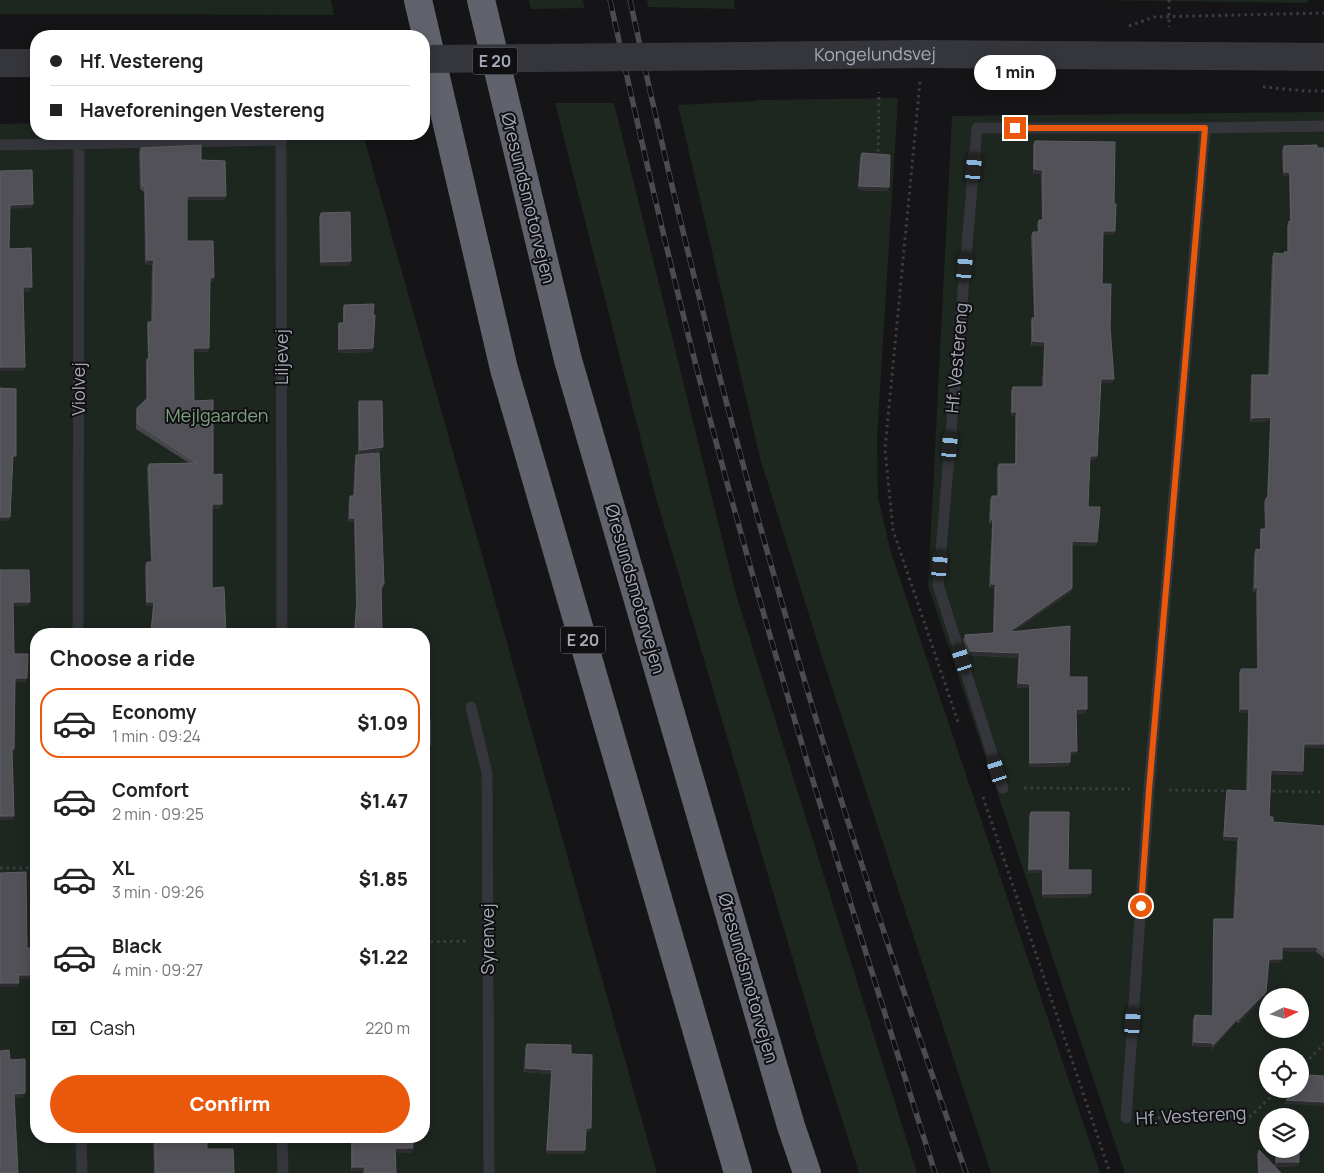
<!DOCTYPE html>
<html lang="en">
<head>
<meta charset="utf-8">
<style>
	body { margin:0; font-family:Manrope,sans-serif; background:#f6f6f6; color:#222; height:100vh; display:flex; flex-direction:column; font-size:19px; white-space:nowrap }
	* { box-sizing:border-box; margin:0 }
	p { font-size:16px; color:#767676 }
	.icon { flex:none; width:28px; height:28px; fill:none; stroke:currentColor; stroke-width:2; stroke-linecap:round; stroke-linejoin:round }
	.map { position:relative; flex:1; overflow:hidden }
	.drawer { position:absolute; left:30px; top:628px; width:400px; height:515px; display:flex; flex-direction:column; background:#fff; border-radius:20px; box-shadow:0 2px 12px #0003 }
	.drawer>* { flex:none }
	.hud { position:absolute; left:30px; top:30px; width:400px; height:110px; border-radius:20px; box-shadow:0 2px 12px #0003; display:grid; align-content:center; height:110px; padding:0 20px; background:#fff }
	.needle { width:32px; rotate:85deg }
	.buttons { position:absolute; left:1259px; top:988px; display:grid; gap:10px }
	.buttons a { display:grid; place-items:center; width:50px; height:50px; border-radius:50%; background:#fff; box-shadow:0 2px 12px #0003; font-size:25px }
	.end { position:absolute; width:22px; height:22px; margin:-11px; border:6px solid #ea580c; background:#fff; box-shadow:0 0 0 2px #fff }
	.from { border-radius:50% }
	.bubble { position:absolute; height:35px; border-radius:18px; background:#fff; box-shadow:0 2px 12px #0003; font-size:16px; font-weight:800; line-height:35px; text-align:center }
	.car { position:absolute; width:15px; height:30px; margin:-15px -8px; border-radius:6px; box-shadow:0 0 4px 1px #0007; background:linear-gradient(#222 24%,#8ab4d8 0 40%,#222 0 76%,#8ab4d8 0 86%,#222 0) }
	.hud b { display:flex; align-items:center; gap:18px; height:48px; font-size:19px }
	.hud b+b { border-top:1px solid #e0e0e0 }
	.hud i { width:12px; height:12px; background:#222 }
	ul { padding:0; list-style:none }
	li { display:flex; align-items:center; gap:15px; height:70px; margin:0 10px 8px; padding:0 10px; border:2px solid transparent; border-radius:20px }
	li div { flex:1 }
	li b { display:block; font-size:19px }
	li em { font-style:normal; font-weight:800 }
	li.selected { border-color:#ea580c }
	li>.icon { width:45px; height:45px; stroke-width:1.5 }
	h2 { padding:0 20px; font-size:22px; line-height:60px }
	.pay { display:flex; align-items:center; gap:12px; height:55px; padding:0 20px; font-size:19px }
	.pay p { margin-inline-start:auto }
	.button { display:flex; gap:10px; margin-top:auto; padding:10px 20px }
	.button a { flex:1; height:58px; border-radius:30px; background:#ea580c; color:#fff; font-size:20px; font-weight:800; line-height:58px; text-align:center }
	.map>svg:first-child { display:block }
	.green { fill:#1e2620; fill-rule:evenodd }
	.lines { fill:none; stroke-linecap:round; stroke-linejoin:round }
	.path { stroke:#3b3d42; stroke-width:3; stroke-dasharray:2.5 4; stroke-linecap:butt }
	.service { stroke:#35363b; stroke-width:11 }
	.tertiary { stroke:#35363b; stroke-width:28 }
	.motorway { stroke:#61636c; stroke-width:28 }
	.rail-casing { stroke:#4a4c52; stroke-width:5.5 }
	.rail { stroke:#100f11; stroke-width:4; stroke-dasharray:11; stroke-linecap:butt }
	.tertiary-bridge { stroke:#35363b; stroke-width:28 }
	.wall { fill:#46464b }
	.shaded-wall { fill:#2e2e31 }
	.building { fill:#515157; stroke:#5e5f66 }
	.route { stroke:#ea580c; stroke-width:6 }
	.labels { text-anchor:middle; stroke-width:4; stroke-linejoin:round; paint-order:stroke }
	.shield { fill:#100f11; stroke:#797c85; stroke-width:1 }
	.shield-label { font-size:16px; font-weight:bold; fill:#a6aab7 }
	.street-label { font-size:18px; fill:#a6aab7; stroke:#100f11 }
	.park-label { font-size:18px; fill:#7da281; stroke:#100f11 }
</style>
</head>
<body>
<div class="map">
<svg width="1324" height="1173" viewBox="0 0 1324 1173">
	<rect width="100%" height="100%" fill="#151416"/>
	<path class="green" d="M0,0H331L334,15L0,14Z
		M529,0H583L585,8L531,9Z
		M647,0H734L735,9L648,7Z
		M1091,0H1310L1307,3Z
		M898,98L877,439L878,497L890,549L1100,1173H991L824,663L760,458L678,105L755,101V100Z
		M555,103H614L736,594L917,1173H859L818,1044L654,491Z
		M1324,112V1173H1125L928,586L952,116ZM1268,996H1300V1029H1268ZM1268,1056H1300V1089H1268ZM1268,1116H1300V1149H1268Z
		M36,123V134H363L657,1173H0V124ZM36,634H424V1136H36Z"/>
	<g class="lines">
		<path class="path" d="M1169,0V27
			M1129,26L1154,17L1324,13
			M920,82L885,449L893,530L959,725
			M1263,87L1305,91H1324
			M878,158L879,92
			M1024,788L1130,789
			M1169,790L1230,791
			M1266,791L1324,792
			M983,797L1110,1173
			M0,868H36
			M424,942L467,941
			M1300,1068L1324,1044
			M1145,1118L1251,1116L1279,1089"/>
		<path class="service" d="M0,145L281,140L282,634
			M78,634L79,144
			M471,707L487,773L489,1173
			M1003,788L938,585L977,128H1205L1324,126
			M1126,1118L1149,789L1205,128
			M81,1136L82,1173
			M282,1136L283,1173"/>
		<g class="tertiary">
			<path id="s1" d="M747,56L922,54L1324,57"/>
			<path d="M0,63H36"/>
		</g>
		<path class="motorway" d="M418,0L504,369L738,1173
			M481,0L568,360L791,1126L807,1173"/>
		<g class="rail-casing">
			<path id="rail" d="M610,0C644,155 680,310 722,464C786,702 861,938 935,1173
				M630,0C675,210 728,418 788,624C841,809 903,991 966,1173"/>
		</g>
		<use href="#rail" class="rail"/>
		<path class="tertiary-bridge" d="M424,59L747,56"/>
	</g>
	<path class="wall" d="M1035,141L1114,204L1115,231L1114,235H1103L1102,284L1110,327L1114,379L1112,383H1101L1097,456L1095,460H1090L1088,507L1097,542L1096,546L1072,545V588L1071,592L1014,631L1069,677L1085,714L1076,713L1075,755H1070V762L1068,766L1029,767V688H1017L1018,658L968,655L963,640L965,635L993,633L994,588H989L992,524H989L990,500L992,496H997V468L999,464H1015V416H1011V391L1013,387H1042L1044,346H1031V322L1032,318H1034L1031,236L1033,232H1038L1037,224L1039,220H1042L1041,174H1033V145Z
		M1284,146L1324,148V748H1304L1302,775L1271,774L1269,817L1273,822L1324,826V958L1316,952L1282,951L1280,963H1268L1266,992L1264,996L1239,1023L1236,1022L1212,1050V1047L1192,1046L1193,1019L1195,1015L1212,1016L1213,923L1214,919H1233L1237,841L1223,840L1226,794L1227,790L1246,791L1248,713H1239V673L1241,669H1257L1256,592H1253L1254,554L1256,549L1260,550V533L1261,529H1265L1264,502L1266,498H1267L1270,421L1250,422L1251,379L1252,375H1268L1272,257L1274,253L1284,254L1287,252V226L1289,221L1290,222L1289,176H1283L1282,150Z
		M141,148L201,160L226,196L224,200H187V241L214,277L213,282H210L208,352H193L194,401L213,475L220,509H212V588L226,634H150L153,606H146L145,566L147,562H151L147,468L149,464L189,463L136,429V412L137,408L146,399V363L148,359L147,326L148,322H151L152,265L145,264L144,192L140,189L139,152Z
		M862,153L887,191L858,190L860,157Z
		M321,213L349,266H320L319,217Z
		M344,305L372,352L338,353V327L339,323H343V309Z
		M359,401L381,451L358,455V406Z
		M356,455L384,584L383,588H381L382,634H349L350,632H354L356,605L354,522H348L349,500L350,496H353L355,459Z
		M1031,812L1068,870L1091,893L1090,897L1042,898V873H1028L1029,816Z
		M527,1044L571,1054L590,1132H586L584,1154H546L551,1074L524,1072L525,1048Z
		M153,1136H207V1149L234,1173H154Z
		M351,1136H412L413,1148L411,1153L395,1152L396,1173H363V1171H351Z
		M1275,1149H1299V1162L1298,1166L1275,1167Z
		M1259,1150L1281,1173H1258L1257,1154Z"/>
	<path class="shaded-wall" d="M1034,169L1043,170L1041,174H1033Z
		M1284,172H1290L1289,176H1283Z
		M859,186L889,187L887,191L858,190Z
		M187,196H226L224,200H185Z
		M33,204L32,208L8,209L10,205Z
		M1103,231H1115L1114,235H1101Z
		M147,260H154L152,265L145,264Z
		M351,261L349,266H320L321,262Z
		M214,277L213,282H209L210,278Z
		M23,287H32L30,292H22Z
		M1033,341L1045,342L1044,346H1031Z
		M193,348H209L208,352H191Z
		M373,348L372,352L338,353L339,349Z
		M0,367H25L24,371H0Z
		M1101,379H1114L1112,383H1099Z
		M1012,412H1017L1015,416H1011Z
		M1271,417L1270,421L1250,422L1252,418Z
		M383,447L381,451L358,455L360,450Z
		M1090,456H1097L1095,460H1089Z
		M212,504H222L220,509H211Z
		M0,517H10L9,521H0Z
		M350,518H355L354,522H348Z
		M991,520H993L992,524H989Z
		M1072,541L1097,542L1096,546L1070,545Z
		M991,584H996L994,588H989Z
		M1072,588L1071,592L1007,636L1009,632Z
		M1255,588H1258L1256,592H1253Z
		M13,602H30L28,606H11Z
		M147,602H154L153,606H146Z
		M970,651L1020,653L1018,658L968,655Z
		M424,672H429L428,676H424Z
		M15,678H27L26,682H13Z
		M1018,683L1030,684L1029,688H1017Z
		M1076,709H1087L1085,714L1074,713Z
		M1241,709H1249L1248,713H1239Z
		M1304,744H1324V748H1302Z
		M424,746H430L428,750H424Z
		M1070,751H1077L1075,755H1068Z
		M1070,762L1068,766L1029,767L1030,763Z
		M1271,770L1303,771L1302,775L1269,774Z
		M0,816H14L13,820H0Z
		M1224,836L1239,837L1237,841L1223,840Z
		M1029,869H1043L1042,873H1028Z
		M1091,893L1090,897L1042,898L1043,894Z
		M1282,947H1317L1316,952L1281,951Z
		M1269,959H1282L1280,963H1267Z
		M18,975H31L29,979H17Z
		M0,983H19L17,987H0Z
		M1266,992L1264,996L1239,1023L1240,1018Z
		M1238,1018L1236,1022L1212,1050L1213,1045Z
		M1194,1042L1213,1043L1212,1047L1192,1046Z
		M424,1063H428L426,1067H424Z
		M526,1068L552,1070L551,1074L524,1072Z
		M25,1093L23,1098H13L14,1094Z
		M1286,1100L1324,1102V1106L1284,1104Z
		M586,1128H591L590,1132H584Z
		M395,1148H413L411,1153L393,1152Z
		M547,1150H585L584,1154H546Z
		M1277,1162H1299L1298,1166L1275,1167Z
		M352,1167H365L363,1171H351Z"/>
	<path class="building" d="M1035,141L1115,142L1114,204H1116L1115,231H1103L1102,284H1111L1110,327L1114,379H1101L1097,456H1090L1088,507H1100L1097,542L1072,541V588L1009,632L1070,626L1069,677H1087V709H1076L1077,751H1070V762L1030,763V684L1018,683L1020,653L970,651L965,635L994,633L996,584H991L993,520H991L992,496H999V464H1016L1017,412H1012L1013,387H1044L1045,342L1033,341L1032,318H1035L1033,232H1039V220H1043V170L1034,169Z
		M201,145V160L225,161L226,196H187V241H213L214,277L210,278L209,348H193L194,401L213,400V475L222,474V504H212V588L224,587L226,634H151L154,602H147V562H152L149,464L197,463L138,424L137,408L148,398L147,359H149L148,322H153L154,260H147L145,188L142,185L141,148Z
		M1317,145V148H1324V744H1304L1303,771L1271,770L1269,817H1273V822L1324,826V953L1317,947H1282V959H1269L1266,992L1240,1018H1238L1213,1045V1043L1194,1042L1195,1015L1213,1016L1214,919H1235L1239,837L1224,836L1227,790L1248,791L1249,709H1241V669H1258V588H1255L1256,549L1261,550V529H1266V498H1268L1271,417L1252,418V375H1270L1274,253L1284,254V252H1289V221L1291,222L1290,172H1284V146Z
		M862,153L890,155L889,187L859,186Z
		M32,170L33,204L10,205L9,249L31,248L32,287H23L25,367H0V171Z
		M350,212L351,261L321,262V213Z
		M374,304L373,315H375L373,348L339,349V323H344V305Z
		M0,388L16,389V456H13L10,517H0Z
		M359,401H382L383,447L360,450Z
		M379,453L384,584H381L382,634H350V632H355L357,601L355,518H350V496H355L356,455Z
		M0,570H29L30,602H13L14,654H28L27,678H15L14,749L12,750L14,816H0Z
		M424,642H429V672H424Z
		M424,719H430V746H424Z
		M1031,812H1069L1068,870H1091V893L1043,894V869H1029Z
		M26,872L27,948H30L31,975H18L19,983H0V873Z
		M424,969V992H429L428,1063H424Z
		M527,1044L571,1045V1054L592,1055L591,1128H586L585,1150H547L552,1070L526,1068Z
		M9,1050L10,1060L25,1059V1093L14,1094L18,1173H0V1051Z
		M1310,1075L1324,1076V1102L1286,1100L1296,1089H1300V1085Z
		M155,1136H207V1149H233L234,1173H156Z
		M352,1136H412L413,1148H395L396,1173H365V1167H352Z
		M1276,1149H1299V1162H1277Z
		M1259,1150L1281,1173H1259Z"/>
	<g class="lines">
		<path class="route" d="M1015,128H1205L1149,790L1141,906"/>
	</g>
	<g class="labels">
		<g class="shield">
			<rect x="472.5" y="47.5" width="45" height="27" rx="4"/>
			<rect x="560.5" y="626.5" width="45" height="27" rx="4"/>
		</g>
		<g class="shield-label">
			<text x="495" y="67">E 20</text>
			<text x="583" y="646">E 20</text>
		</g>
		<g class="street-label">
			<text dy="6" stroke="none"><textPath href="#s1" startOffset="128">Kongelundsvej</textPath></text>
			<text transform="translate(528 198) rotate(76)" y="6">Øresundsmotorvejen</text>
			<text transform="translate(282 357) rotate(-90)" y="6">Liljevej</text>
			<text transform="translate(957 358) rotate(-85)" y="6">Hf. Vestereng</text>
			<text transform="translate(79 389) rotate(-90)" y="6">Violvej</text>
			<text transform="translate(635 589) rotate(74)" y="6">Øresundsmotorvejen</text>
			<text transform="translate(488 939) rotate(-90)" y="6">Syrenvej</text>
			<text transform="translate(748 978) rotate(74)" y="6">Øresundsmotorvejen</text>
			<text transform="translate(1191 1116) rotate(-3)" y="6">Hf. Vestereng</text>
		</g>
		<g class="park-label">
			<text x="217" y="422">Mejlgaarden</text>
		</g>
	</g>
</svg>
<div class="buttons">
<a><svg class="needle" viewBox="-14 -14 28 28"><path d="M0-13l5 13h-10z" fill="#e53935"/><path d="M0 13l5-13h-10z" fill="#767676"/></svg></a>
<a><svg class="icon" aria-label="locate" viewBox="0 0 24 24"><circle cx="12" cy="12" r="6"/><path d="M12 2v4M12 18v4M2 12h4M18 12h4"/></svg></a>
<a><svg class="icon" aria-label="layers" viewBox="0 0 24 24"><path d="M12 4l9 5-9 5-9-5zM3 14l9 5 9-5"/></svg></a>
</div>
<i class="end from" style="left:1141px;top:906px"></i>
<i class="end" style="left:1015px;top:128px"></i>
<div class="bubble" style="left:974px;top:55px;width:82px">1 min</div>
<i class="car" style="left:974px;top:168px;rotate:5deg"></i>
<i class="car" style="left:965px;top:267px;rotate:5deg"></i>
<i class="car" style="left:950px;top:446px;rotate:5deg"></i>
<i class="car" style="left:940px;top:565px;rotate:5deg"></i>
<i class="car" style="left:962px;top:659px;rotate:342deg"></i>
<i class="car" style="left:997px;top:770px;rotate:342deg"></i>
<i class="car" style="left:1133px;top:1022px;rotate:4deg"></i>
<div class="hud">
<b><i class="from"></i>Hf. Vestereng</b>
<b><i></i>Haveforeningen Vestereng</b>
</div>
<section class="drawer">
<h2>Choose a ride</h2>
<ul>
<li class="selected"><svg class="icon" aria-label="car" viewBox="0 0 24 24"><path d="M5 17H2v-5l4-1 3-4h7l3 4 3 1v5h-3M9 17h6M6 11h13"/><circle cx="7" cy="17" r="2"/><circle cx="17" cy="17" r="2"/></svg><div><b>Economy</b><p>1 min · 09:24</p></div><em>$1.09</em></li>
<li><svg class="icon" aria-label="car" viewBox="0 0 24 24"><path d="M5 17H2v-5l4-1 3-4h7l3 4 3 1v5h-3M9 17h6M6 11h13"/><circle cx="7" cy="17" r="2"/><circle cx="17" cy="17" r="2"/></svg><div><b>Comfort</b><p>2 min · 09:25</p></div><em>$1.47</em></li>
<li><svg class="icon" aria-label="car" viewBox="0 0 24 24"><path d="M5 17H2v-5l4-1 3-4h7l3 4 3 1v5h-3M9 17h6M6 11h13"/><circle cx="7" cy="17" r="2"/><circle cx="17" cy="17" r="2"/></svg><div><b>XL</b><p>3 min · 09:26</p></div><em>$1.85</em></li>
<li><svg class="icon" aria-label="car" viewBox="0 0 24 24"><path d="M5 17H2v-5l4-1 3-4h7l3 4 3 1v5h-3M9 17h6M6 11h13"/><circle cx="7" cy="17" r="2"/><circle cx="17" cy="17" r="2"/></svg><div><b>Black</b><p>4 min · 09:27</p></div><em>$1.22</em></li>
</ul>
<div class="pay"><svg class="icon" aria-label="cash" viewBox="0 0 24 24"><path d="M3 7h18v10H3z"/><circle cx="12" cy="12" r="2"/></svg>Cash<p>220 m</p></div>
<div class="button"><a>Confirm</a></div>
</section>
</div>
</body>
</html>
